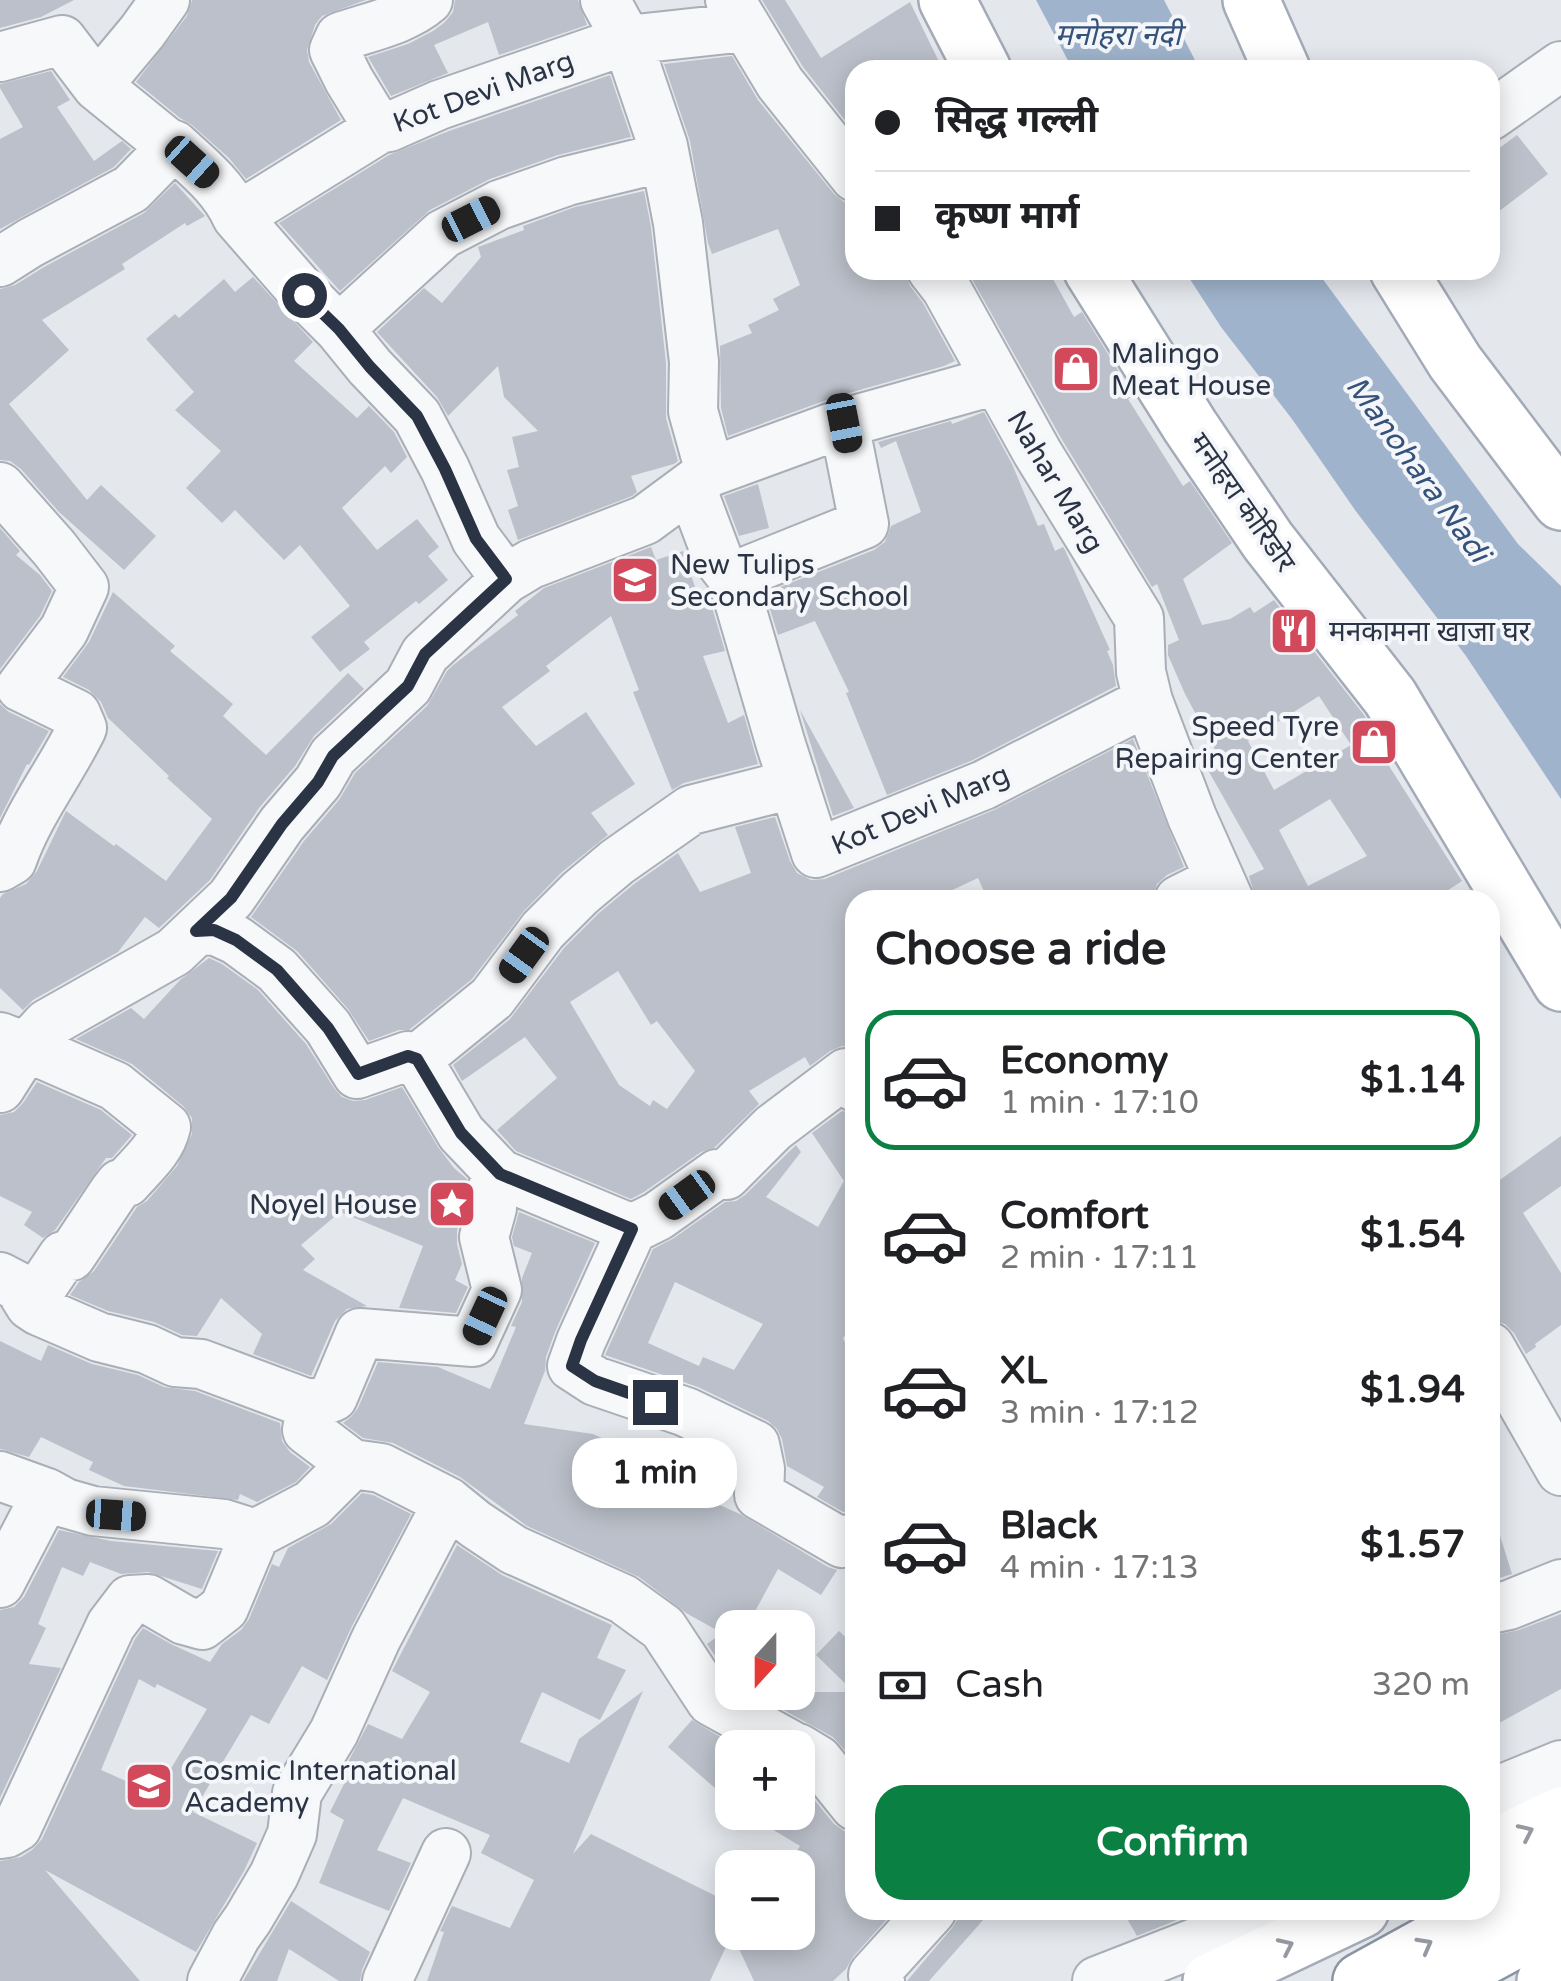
<!DOCTYPE html>
<html lang="en">
<head>
<meta charset="utf-8">
<style>
	body { margin:0; font-family:"Varela Round","Noto Sans Devanagari",sans-serif; background:#f6f6f6; color:#202124; height:100vh; display:flex; flex-direction:column; font-size:38px; white-space:nowrap }
	* { box-sizing:border-box; margin:0 }
	p { font-size:32px; color:#757577 }
	.icon { flex:none; width:55px; height:55px; fill:none; stroke:currentColor; stroke-width:2; stroke-linecap:round; stroke-linejoin:round }
	.map { position:relative; flex:1; overflow:hidden }
	.sheet { position:absolute; left:845px; top:890px; width:655px; height:1030px; display:flex; flex-direction:column; background:#fff; border-radius:30px; box-shadow:0 5px 25px #0003 }
	.sheet>* { flex:none }
	.top-card { position:absolute; left:845px; top:60px; width:655px; height:220px; border-radius:30px; box-shadow:0 5px 25px #0003; display:grid; align-content:center; height:220px; padding:0 30px; background:#fff }
	.needle { width:65px; rotate:201deg }
	.fabs { position:absolute; left:715px; top:1610px; display:grid; gap:20px }
	.fabs a { display:grid; place-items:center; width:100px; height:100px; border-radius:20px; background:#fff; box-shadow:0 5px 25px #0003; font-size:50px }
	.end { position:absolute; width:45px; height:45px; margin:-22px; border:12px solid #2b3445; background:#fff; box-shadow:0 0 0 5px #fff }
	.from { border-radius:50% }
	.bubble { position:absolute; height:70px; border-radius:30px; background:#fff; box-shadow:0 5px 25px #0003; font-size:32px; font-weight:700; line-height:70px; text-align:center }
	.car { position:absolute; width:30px; height:60px; margin:-30px -15px; border-radius:12px; box-shadow:0 0 8px 2px #0007; background:linear-gradient(#222 24%,#8ab4d8 0 40%,#222 0 76%,#8ab4d8 0 86%,#222 0) }
	.top-card b { display:flex; align-items:center; gap:35px; height:95px; font-size:38px }
	.top-card b+b { border-top:2px solid #e0e0e0 }
	.top-card i { width:25px; height:25px; background:#202124 }
	ul { padding:0; list-style:none }
	li { display:flex; align-items:center; gap:30px; height:140px; margin:0 20px 15px; padding:0 10px; border:5px solid transparent; border-radius:30px }
	li div { flex:1 }
	li b { display:block; font-size:38px }
	li em { font-style:normal; font-weight:700 }
	li.on { border-color:#0b8043 }
	li>.icon { width:90px; height:90px; stroke-width:1.5 }
	h2 { padding:0 30px; font-size:45px; line-height:120px }
	.pay { display:flex; align-items:center; gap:25px; height:110px; padding:0 30px; font-size:38px }
	.pay p { margin-inline-start:auto }
	.action { display:flex; gap:20px; margin-top:auto; padding:20px 30px }
	.action a { flex:1; height:115px; border-radius:30px; background:#0b8043; color:#fff; font-size:40px; font-weight:700; line-height:115px; text-align:center }
	.map>svg:first-child { display:block }
	.water { fill:#9fb4cc }
	.building { fill:#bbc0ca; fill-rule:evenodd }
	.lines { fill:none; stroke-linecap:round; stroke-linejoin:round }
	.minor-casing { stroke:#a9aeb7; stroke-width:52 }
	.major-casing { stroke:#a3abb8; stroke-width:60 }
	.highway-casing { stroke:#8b94a3; stroke-width:60 }
	.minor { stroke:#f7f8fa; stroke-width:48 }
	.major { stroke:#fff; stroke-width:55 }
	.highway { stroke:#fff; stroke-width:55 }
	.oneway { stroke:#959aa2 }
	.route { stroke:#2b3445; stroke-width:12 }
	.labels { text-anchor:middle; stroke-width:8; stroke-linejoin:round; paint-order:stroke }
	.street-label { font-size:28px; fill:#2b3445; stroke:#f4f6f9 }
	.poi-label { font-size:28px; fill:#2b3445; stroke:#f4f6f9; text-anchor:start }
	.water-label { font-size:30px; font-style:italic; fill:#34527a; stroke:#f4f6f9 }
</style>
</head>
<body>
<div class="map">
<svg width="1561" height="1981" viewBox="0 0 1561 1981">
	<rect width="100%" height="100%" fill="#e4e7ec"/>
	<path class="water" d="M1036,0H1164L1200,70H1073Z
		M1184,270H1316L1518,544L1561,586V799L1466,656L1355,510L1292,419L1221,327Z"/>
	<path class="building" d="M0,0H74L41,17L0,28Z
		M192,0H366L322,16L315,25L307,50L309,62L341,120L246,179L229,158L192,125L180,118L136,82L187,16Z
		M455,0H578L587,25L499,55L488,22L434,45L448,73L391,96L368,57L408,44L433,31L445,22L453,12Z
		M762,0H785L821,58L910,2L943,70H855V133L803,67Z
		M732,56L758,100L834,194L844,202L855,204V270H905L910,286L923,303L955,361L944,366L835,397L728,436L721,408L720,346L752,333L748,325L779,310L773,299L800,285L778,229L712,254L708,243L690,141L664,64Z
		M51,71L70,100L57,107L94,161L122,141L131,149L114,167L0,229V139L23,127L0,88V84Z
		M610,75L631,137L558,155L490,179L430,210L340,291L279,223L389,155L449,131Z
		M1517,135L1548,174L1490,218V155Z
		M175,183L205,216L187,226L185,223L122,264L125,269L42,320L69,350L9,404L87,500L101,485L156,536L124,570L59,512L21,469L10,461L0,460V289L15,285L44,267L144,213Z
		M644,191L651,227L666,363V418L678,461L674,464L631,476L637,492L632,496L518,540L508,510L518,506L507,470L519,467L512,437L538,431L504,397L498,366L448,416L437,397L377,332L424,288L442,303L481,257L478,247L524,230L523,226L575,207Z
		M967,270H1048L1074,317L1082,312L1134,396L1128,399L1183,486L1190,481L1232,543L1183,579L1202,625L1230,619L1250,607L1254,613L1274,600L1364,715L1388,755L1384,758L1462,881L1433,900H1256L1249,876L1264,869L1204,763L1219,757L1185,694L1168,655V645L1179,640L1157,584L1152,587L1061,438ZM1319,696L1351,745L1274,790L1248,741ZM1330,799L1367,856L1308,886L1279,830Z
		M253,277L313,342L294,361L357,418L369,406L394,432L407,457L391,473L385,466L342,508L377,550L417,519L439,547L428,556L448,580L419,604L416,601L364,642L370,649L340,672L311,637L350,606L300,545L284,560L235,510L222,523L186,488L221,451L175,410L194,392L146,339L175,314L179,318L224,279L235,292Z
		M984,412L1012,464L1038,526L1044,524L1055,551L1063,547L1065,550L1110,650L1107,651L1113,665L1116,686L973,760L887,795L846,693L849,692L815,621L778,635L765,593L874,550L885,542L891,526L921,512L896,441L881,448L878,442L951,421L952,424Z
		M758,484L769,528L739,536L724,496Z
		M0,528L20,551L16,555L40,575L52,591L40,616L0,669Z
		M651,547L656,560L683,551L702,608L711,604L725,651L703,656L728,723L744,715L758,764L684,783L672,790L633,692L639,690L611,616L546,666L550,671L502,707L536,746L586,712L635,784L591,813L608,835L562,872L524,911L472,979L409,1030H399L369,1041L348,1009L297,951L251,917L304,841L339,800L355,773L427,706L447,671L452,666L518,615L515,611L544,588Z
		M113,592L175,646L170,651L233,704L223,716L266,755L348,673L364,689L314,736L295,766L259,808L210,880L159,928L145,917L118,952L33,1000L23,1010L0,988V898L3,894L26,884L37,871L66,811L114,846L116,844L166,881L212,819L167,778L169,776L108,718L101,702L89,690L63,677L89,642Z
		M0,704L9,712L49,731L29,765L27,764L0,818Z
		M800,710L854,808L833,816Z
		M1133,739L1184,867L1167,875L1157,884L1152,900H988L978,878L931,900H855V1048L842,1046L830,1051L810,1066L805,1057L749,1091L759,1104L714,1148L701,1152L644,1192L631,1199L516,1151L497,1130L557,1078L525,1037L462,1081L453,1065L510,1019L564,948L599,913L634,884L678,853L700,892L751,873L735,827L775,817L790,861L797,873L811,880L825,879L994,810ZM618,971L651,1025L657,1021L695,1071L667,1109L653,1100L650,1106L619,1085L570,1002Z
		M209,958L222,964L258,990L306,1044L334,1088L342,1097L353,1101L365,1100L402,1087L438,1147L454,1168L467,1179L464,1204L457,1231V1244L462,1264L455,1280L468,1287L456,1313L399,1308L423,1246L340,1212L301,1245L315,1259L303,1270L367,1306L347,1309L335,1321L311,1376L253,1354L262,1334L221,1298L197,1336L182,1335L154,1322L108,1311L70,1295L79,1282L94,1271L137,1207L147,1201L177,1166L192,1134V1118L183,1106L132,1064L76,1039L131,1008L144,1019L180,980Z
		M37,1082L101,1110L132,1135L112,1158H106L55,1230L43,1238L24,1225L32,1212L0,1196V1115L14,1112L23,1103Z
		M842,1111L855,1114V1324L843,1338L855,1366V1510L843,1512L817,1497L824,1487L787,1466L782,1439L777,1429L768,1421L698,1387L605,1355L653,1249L674,1238L725,1202L736,1201L745,1195L796,1145L801,1152L766,1197L818,1227L844,1181L812,1133ZM675,1282L763,1324L734,1370L703,1357L699,1366L648,1343Z
		M1561,1136V1186L1523,1213L1561,1273V1325L1535,1344L1536,1347L1526,1354L1514,1333L1505,1324L1490,1320V1187Z
		M519,1212L595,1243L555,1332L546,1357L545,1371L524,1424L593,1434L640,1456L641,1453L680,1470L681,1467L714,1483L706,1499L740,1514L828,1567L837,1570L821,1595L778,1569L746,1628H732V1681L707,1644L722,1633L686,1613L639,1577L527,1526L460,1477L393,1443L363,1438L343,1423L351,1417L358,1408L378,1362L438,1367L490,1389L516,1327L511,1326L522,1302V1278L532,1253L514,1246L512,1237Z
		M0,1341L41,1361L48,1345L92,1364L138,1375L164,1387L195,1391L280,1423L282,1441L290,1452L310,1467L296,1482L257,1502L240,1494L238,1500L124,1486L89,1470L93,1462L41,1437L29,1457L0,1449Z
		M362,1493L373,1495L411,1514L352,1626L327,1680L302,1666L269,1724L251,1715L193,1812L257,1843L244,1871L196,1952L45,1870L140,1981H0V1861L21,1857L32,1850L42,1839L135,1639L143,1628L171,1644L210,1662L222,1644L241,1630L249,1619L272,1564L279,1567L288,1548L331,1524ZM139,1679L155,1688L157,1684L207,1709L167,1775L162,1772L151,1792L101,1770Z
		M1490,1526H1497L1512,1574L1490,1581Z
		M59,1530L111,1541L218,1551L202,1589L148,1572L121,1574L90,1562L83,1576L62,1567L38,1624L46,1628L29,1664L61,1668L0,1798V1610L14,1607L24,1597Z
		M457,1545L502,1575L612,1625L597,1658L626,1670L600,1720L542,1692L520,1742L569,1763L579,1739L643,1691L573,1854L591,1834L732,1904V1932H798V1868H786L800,1846L744,1812H798V1780L834,1824L844,1831L855,1833V1910H895L853,1957L846,1969L833,1981H754L732,1934L710,1981H427L444,1932L440,1931L452,1906L510,1928L534,1880L481,1853L490,1835L403,1798L377,1850L411,1863L389,1911L319,1883L344,1820L330,1812L354,1764L348,1762L368,1724L402,1739L430,1692L392,1671Z
		M1561,1614V1689L1490,1728V1636L1519,1630Z
		M839,1631L855,1646V1762L833,1737L780,1708L767,1692H854L816,1655Z
		M692,1720L732,1744V1803L668,1747Z
		M291,1901L370,1952L362,1970L360,1981H339L289,1949L277,1981H243Z
		M959,1910H992L929,1981H907L952,1928L959,1917Z
		M1122,1910H1195L1182,1918L1137,1936Z"/>
	<g class="lines">
		<g class="minor-casing">
			<path id="minor" d="M605,0L627,40L746,27
				M730,0L780,83L855,177
				M0,57L62,40L97,86L166,142L174,145C198,167 223,186 237,217L379,129L389,127L439,105L627,40L663,146L678,223L694,362L693,411L710,472
				M97,86L142,32L165,0
				M1490,116L1561,66
				M379,129L349,80L334,50L340,37C369,27 405,20 428,0
				M237,217L305,295L339,329L370,367L417,416L445,469L476,539L506,579
				M0,262L30,243L131,189L174,145
				M932,270L946,288L1037,452L1139,618L1141,672L1148,701
				M339,329L443,234L499,205L567,181L665,157
				M844,423L864,524L732,577L781,745L816,853L984,785L1148,701L1192,817L1229,900
				M0,487L54,548L84,587L64,630L21,687L76,714L82,728C60,773 28,813 12,860L0,867
				M691,487L718,559L732,577
				M791,775L773,789L691,810L617,862L580,893L543,930L492,998L417,1059L461,1133L500,1174L632,1229L658,1216L717,1174L726,1175L773,1128L846,1073L855,1087
				M1179,900L1219,880
				M196,931L214,930L236,940L277,970L328,1027L357,1074L408,1056L417,1059
				M0,1037L26,1047L47,1024L174,952L231,898L282,824L318,782L333,756L408,686L425,654L506,579L531,564L645,520L710,472L844,423L997,380
				M0,1088L26,1047L115,1086L166,1127C161,1149 142,1165 127,1182L120,1184L113,1193L71,1256H63L30,1305
				M632,1229L581,1341L572,1366L595,1381L686,1412L755,1445L760,1469L759,1495L842,1543L855,1537
				M0,1277L19,1287L30,1305L39,1311L99,1337L147,1349L175,1362L201,1364L311,1405L307,1430L352,1464L381,1468L448,1502L475,1524L514,1550L623,1599L663,1628L711,1701L796,1748
				M1490,1347L1561,1471
				M311,1405L333,1397L360,1333L473,1342L497,1290L484,1237L492,1208V1189L500,1174
				M0,1476L47,1493
				M0,1583L47,1493L65,1503L93,1511L224,1524L255,1534L312,1504L352,1464
				M1490,1609L1509,1605L1561,1584
				M798,1748L818,1760L855,1806
				M1490,1794L1561,1765
				M0,1834L7,1833L17,1827L111,1625L130,1600L148,1599L184,1620L202,1625L224,1608L255,1534
				M212,1981L236,1936L248,1919L274,1875L292,1834L297,1793L334,1732L376,1639L448,1502
				M387,1981L446,1853
				M880,1981L873,1975L932,1910
				M1097,1981L1228,1930L1264,1910"/>
		</g>
		<g class="major-casing">
			<path id="major" d="M947,0L983,70
				M1251,0L1282,70
				M1092,270L1190,426L1268,541L1390,697L1561,983
				M1398,270L1455,362L1561,502
				M1490,1849L1561,1815
				M1211,1981L1361,1910
				M1545,1981L1561,1972"/>
		</g>
		<g class="highway-casing">
			<path id="highway" d="M1490,1910L1561,1871
				M1361,1981L1490,1910
				M1440,1981L1561,1915"/>
		</g>
		<use href="#minor" class="minor"/>
		<use href="#major" class="major"/>
		<use href="#highway" class="highway"/>
	</g>
	<defs><path id="oneway-chevron" d="M-2-3.5L2.5 0L-2 3.5" fill="none" stroke-width="1.6" stroke-linecap="round" stroke-linejoin="round" transform="scale(2.5)"/></defs>
	<g class="oneway">
		<use href="#oneway-chevron" transform="translate(1526 1832) rotate(-25)"/>
		<use href="#oneway-chevron" transform="translate(1425 1945) rotate(-29)"/>
		<use href="#oneway-chevron" transform="translate(1286 1946) rotate(-25)"/>
	</g>
	<g class="lines">
		<path class="route" d="M304,295L339,329L370,367L417,416L445,469L476,539L506,579L425,654L408,686L333,756L318,782L282,824L231,898L196,931L214,930L236,940L277,970L328,1028L358,1074L408,1056L417,1059L461,1133L500,1174L632,1229L581,1340L572,1366L595,1381L655,1402"/>
	</g>
	<defs>
		<g id="shop-square" transform="scale(2.5)"><rect x="-9" y="-9" width="18" height="18" rx="4" fill="#d1495b" stroke="#f4f6f9"/><path d="M-5-2.5h2.3a2.7 3.5 0 0 1 5.4 0H5L5.5 6h-11ZM-1.5-2.5h3a1.5 2.3 0 0 0-3 0Z" fill="#fff"/></g>
		<g id="school-square" transform="scale(2.5)"><rect x="-9" y="-9" width="18" height="18" rx="4" fill="#d1495b" stroke="#f4f6f9"/><path d="M0-5L7-2L0 1L-7-2ZM-4 1L0 2.5L4 1V4Q0 6-4 4Z" fill="#fff"/></g>
		<g id="restaurant-square" transform="scale(2.5)"><rect x="-9" y="-9" width="18" height="18" rx="4" fill="#d1495b" stroke="#f4f6f9"/><path d="M-5-6h1v4h1v-4h1v4h1v-4h1v5L-1.5 .5V6h-2V.5L-5-1ZM5-6V6H3V1.5H1.5Q1.5-4 5-6Z" fill="#fff"/></g>
		<g id="sight-square" transform="scale(2.5)"><rect x="-9" y="-9" width="18" height="18" rx="4" fill="#d1495b" stroke="#f4f6f9"/><path d="M0-6L1.8-2.2L6-1.7L2.9 1.2L3.7 5.4L0 3.3L-3.7 5.4L-2.9 1.2L-6-1.7L-1.8-2.2Z" fill="#fff"/></g>
	</defs>
	<g fill-rule="evenodd">
		<use href="#shop-square" x="1076" y="369"/>
		<use href="#school-square" x="635" y="580"/>
		<use href="#restaurant-square" x="1294" y="631"/>
		<use href="#shop-square" x="1374" y="742"/>
		<use href="#sight-square" x="452" y="1204"/>
		<use href="#school-square" x="149" y="1786"/>
	</g>
	<g class="labels">
		<g class="street-label">
			<text transform="translate(483 91) rotate(-20)" y="10">Kot Devi Marg</text>
			<text transform="translate(1056 481) rotate(59)" y="10">Nahar Marg</text>
			<text transform="translate(1243 502) rotate(55)" y="10">मनोहरा कोरिडोर</text>
			<text transform="translate(920 809) rotate(-23)" y="10">Kot Devi Marg</text>
		</g>
		<g class="poi-label">
			<text x="1111" y="363">Malingo<tspan x="1111" dy="32">Meat House</tspan></text>
			<text x="670" y="574">New Tulips<tspan x="670" dy="32">Secondary School</tspan></text>
			<text x="1329" y="641">मनकामना खाजा घर</text>
			<text x="1339" y="736" text-anchor="end">Speed Tyre<tspan x="1339" dy="32">Repairing Center</tspan></text>
			<text x="417" y="1214" text-anchor="end">Noyel House</text>
			<text x="184" y="1780">Cosmic International<tspan x="184" dy="32">Academy</tspan></text>
		</g>
		<g class="water-label">
			<text x="1118" y="45">मनोहरा नदी</text>
			<text transform="translate(1418 469) rotate(54)" y="10">Manohara Nadi</text>
		</g>
	</g>
</svg>
<div class="fabs">
<a><svg class="needle" viewBox="-14 -14 28 28"><path d="M0-13l5 13h-10z" fill="#e53935"/><path d="M0 13l5-13h-10z" fill="#757577"/></svg></a>
<a>+</a>
<a>−</a>
</div>
<i class="end from" style="left:304px;top:295px"></i>
<i class="end" style="left:655px;top:1402px"></i>
<div class="bubble" style="left:572px;top:1438px;width:165px">1 min</div>
<i class="car" style="left:192px;top:162px;rotate:132deg"></i>
<i class="car" style="left:471px;top:219px;rotate:63deg"></i>
<i class="car" style="left:844px;top:423px;rotate:169deg"></i>
<i class="car" style="left:524px;top:955px;rotate:216deg"></i>
<i class="car" style="left:687px;top:1195px;rotate:234deg"></i>
<i class="car" style="left:485px;top:1316px;rotate:205deg"></i>
<i class="car" style="left:116px;top:1515px;rotate:94deg"></i>
<div class="top-card">
<b><i class="from"></i>सिद्ध गल्ली</b>
<b><i></i>कृष्ण मार्ग</b>
</div>
<section class="sheet">
<h2>Choose a ride</h2>
<ul>
<li class="on"><svg class="icon" aria-label="car" viewBox="0 0 24 24"><path d="M5 17H2v-5l4-1 3-4h7l3 4 3 1v5h-3M9 17h6M6 11h13"/><circle cx="7" cy="17" r="2"/><circle cx="17" cy="17" r="2"/></svg><div><b>Economy</b><p>1 min · 17:10</p></div><em>$1.14</em></li>
<li><svg class="icon" aria-label="car" viewBox="0 0 24 24"><path d="M5 17H2v-5l4-1 3-4h7l3 4 3 1v5h-3M9 17h6M6 11h13"/><circle cx="7" cy="17" r="2"/><circle cx="17" cy="17" r="2"/></svg><div><b>Comfort</b><p>2 min · 17:11</p></div><em>$1.54</em></li>
<li><svg class="icon" aria-label="car" viewBox="0 0 24 24"><path d="M5 17H2v-5l4-1 3-4h7l3 4 3 1v5h-3M9 17h6M6 11h13"/><circle cx="7" cy="17" r="2"/><circle cx="17" cy="17" r="2"/></svg><div><b>XL</b><p>3 min · 17:12</p></div><em>$1.94</em></li>
<li><svg class="icon" aria-label="car" viewBox="0 0 24 24"><path d="M5 17H2v-5l4-1 3-4h7l3 4 3 1v5h-3M9 17h6M6 11h13"/><circle cx="7" cy="17" r="2"/><circle cx="17" cy="17" r="2"/></svg><div><b>Black</b><p>4 min · 17:13</p></div><em>$1.57</em></li>
</ul>
<div class="pay"><svg class="icon" aria-label="cash" viewBox="0 0 24 24"><path d="M3 7h18v10H3z"/><circle cx="12" cy="12" r="2"/></svg>Cash<p>320 m</p></div>
<div class="action"><a>Confirm</a></div>
</section>
</div>
</body>
</html>
